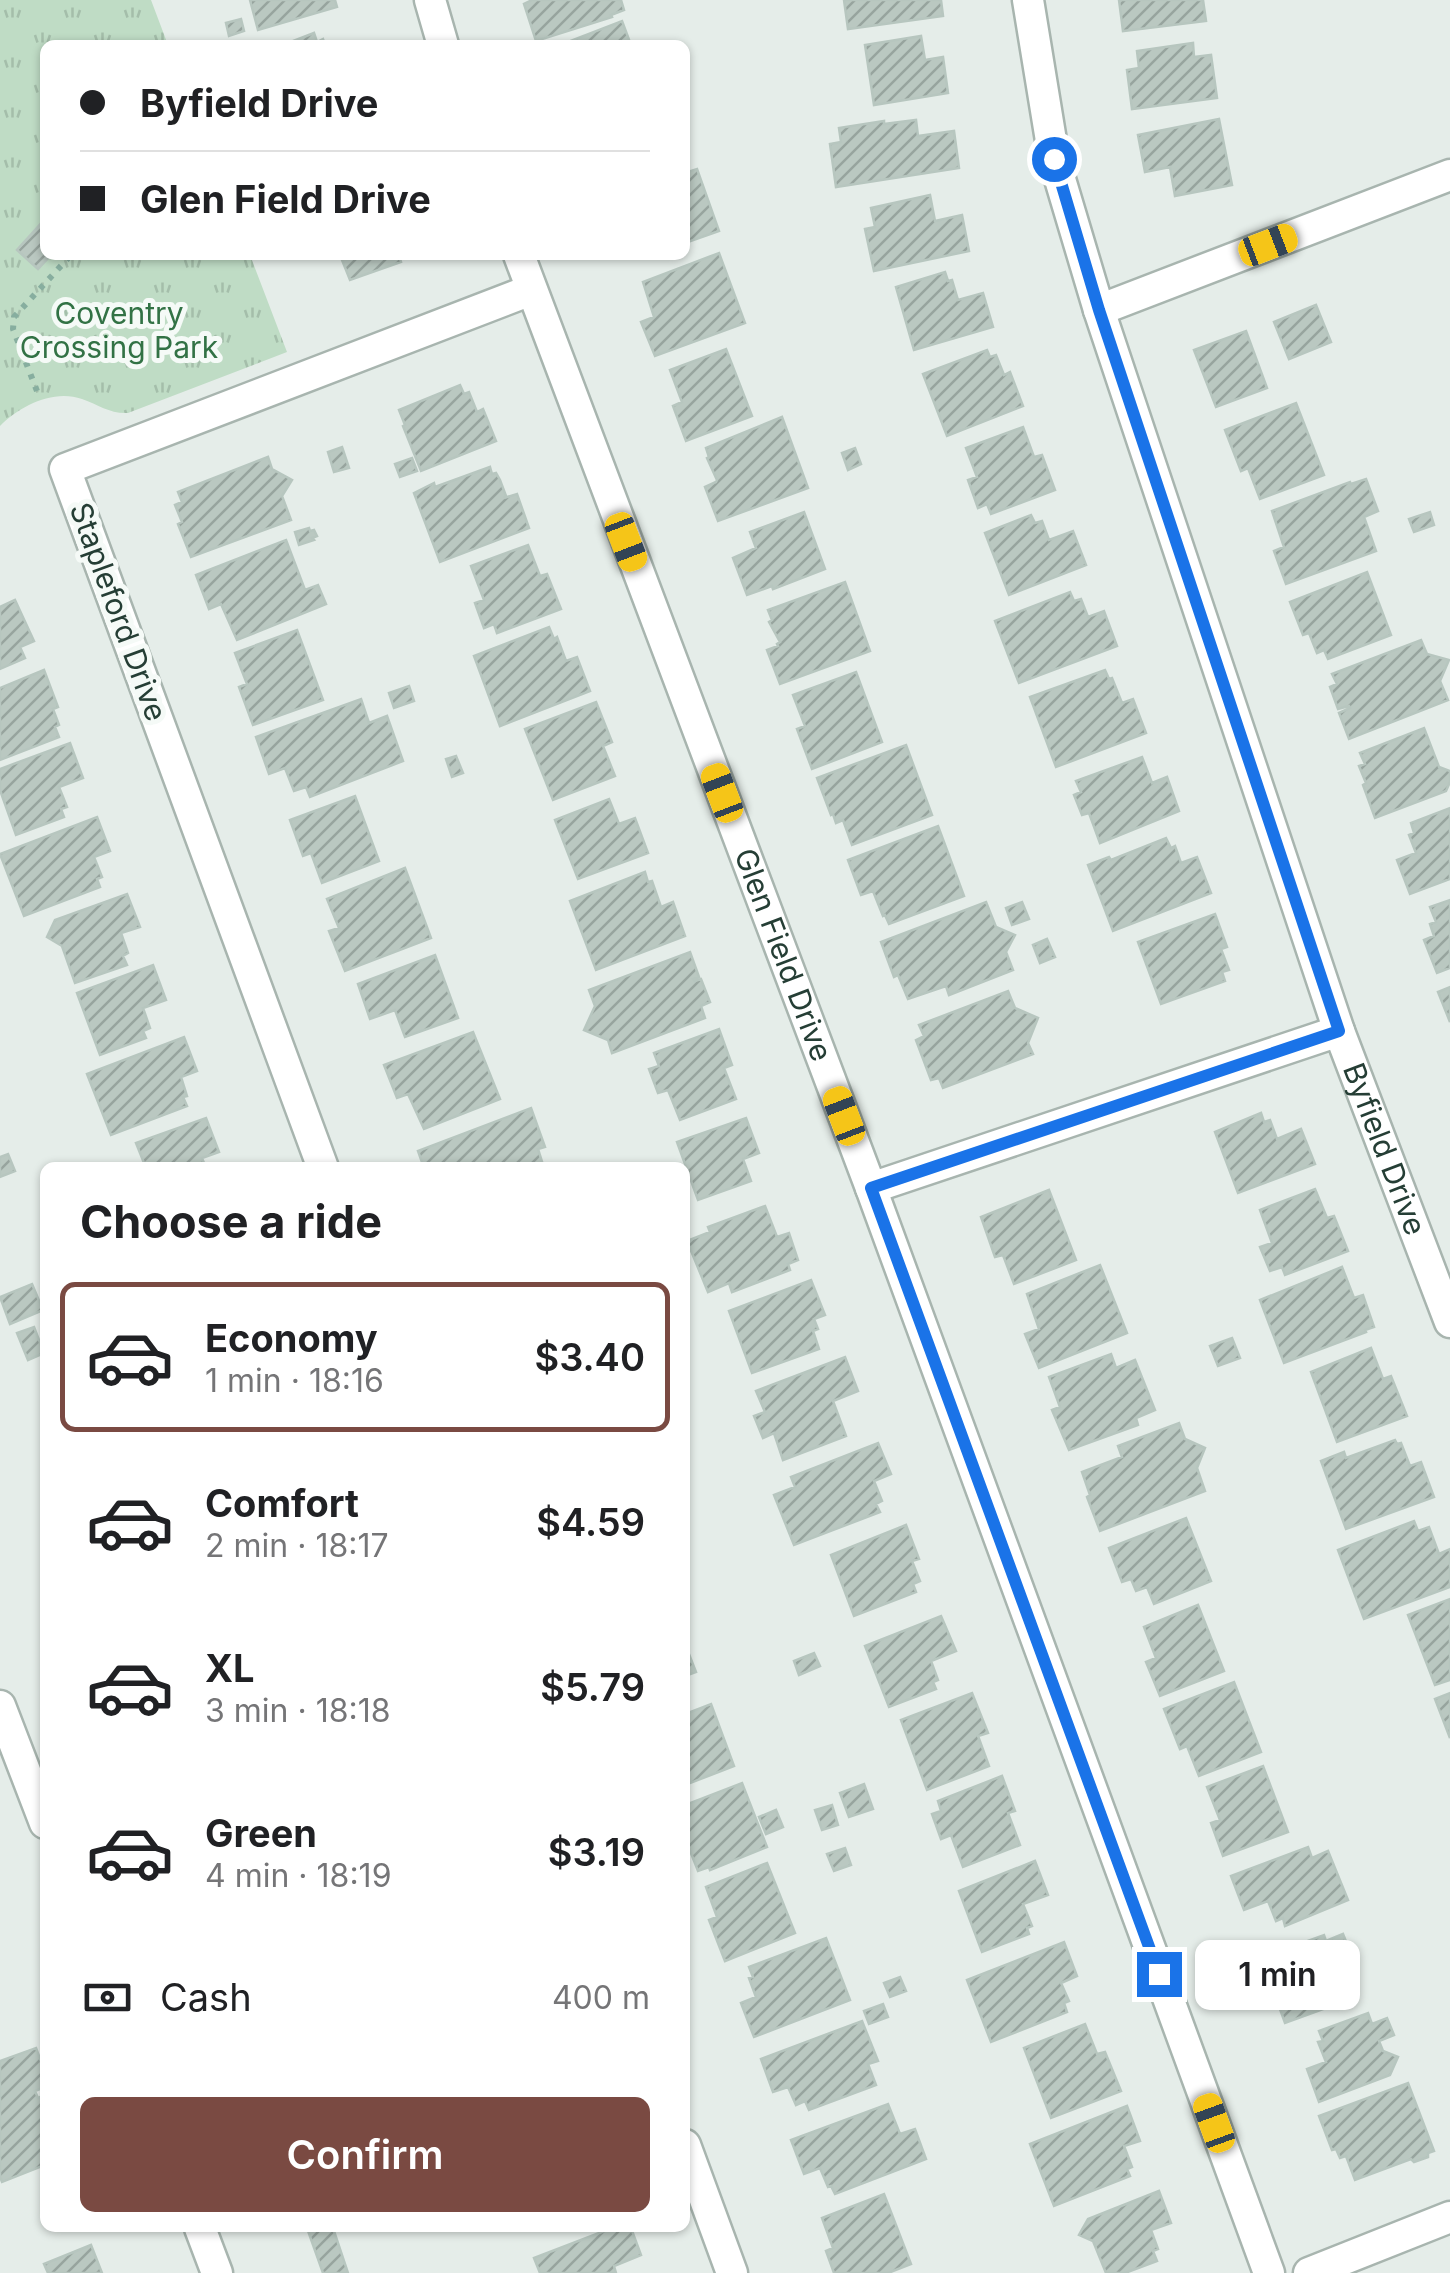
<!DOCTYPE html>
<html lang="en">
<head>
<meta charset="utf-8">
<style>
	body { margin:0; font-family:Inter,sans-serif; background:#f6f6f6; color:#202124; height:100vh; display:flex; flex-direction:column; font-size:38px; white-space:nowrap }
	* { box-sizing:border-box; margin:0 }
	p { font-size:32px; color:#757577 }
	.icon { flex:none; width:55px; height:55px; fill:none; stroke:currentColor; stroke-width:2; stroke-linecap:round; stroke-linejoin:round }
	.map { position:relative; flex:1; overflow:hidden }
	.drawer { position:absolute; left:40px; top:1162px; width:650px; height:1070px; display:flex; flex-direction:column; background:#fff; border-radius:15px; box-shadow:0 2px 8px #0004 }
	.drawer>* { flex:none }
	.guide { position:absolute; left:40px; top:40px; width:650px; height:220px; border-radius:15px; box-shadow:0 2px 8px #0004; display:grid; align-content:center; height:220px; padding:0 40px; background:#fff }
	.end { position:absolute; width:45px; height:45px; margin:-22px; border:12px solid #1a73e8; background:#fff; box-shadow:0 0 0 5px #fff }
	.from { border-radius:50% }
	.bubble { position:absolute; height:70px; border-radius:15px; background:#fff; box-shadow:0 2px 8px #0004; font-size:32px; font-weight:600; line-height:70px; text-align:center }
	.car { position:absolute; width:30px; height:60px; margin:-30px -15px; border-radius:12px; box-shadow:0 0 8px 2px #0007; background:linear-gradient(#f5c518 24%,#345 0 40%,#f5c518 0 76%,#345 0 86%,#f5c518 0) }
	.guide b { display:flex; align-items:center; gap:35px; height:95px; font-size:38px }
	.guide b+b { border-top:2px solid #e0e0e0 }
	.guide i { width:25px; height:25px; background:#202124 }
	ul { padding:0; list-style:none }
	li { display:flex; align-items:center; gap:30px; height:150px; margin:0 20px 15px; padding:0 20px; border:5px solid transparent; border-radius:15px }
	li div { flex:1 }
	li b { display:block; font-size:38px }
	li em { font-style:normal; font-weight:600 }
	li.selected { border-color:#7a4a42 }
	li>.icon { width:90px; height:90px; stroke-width:1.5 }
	h2 { padding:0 40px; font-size:45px; line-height:120px }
	.pay { display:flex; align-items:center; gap:25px; height:110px; padding:0 40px; font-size:38px }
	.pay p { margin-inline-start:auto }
	.cta { display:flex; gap:20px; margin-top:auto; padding:20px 40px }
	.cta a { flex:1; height:115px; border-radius:15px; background:#7a4a42; color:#fff; font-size:40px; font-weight:600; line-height:115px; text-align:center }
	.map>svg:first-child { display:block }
	.grass { fill:url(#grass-tufts) }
	.building { fill:url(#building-hatch); stroke:#b7c6bf; stroke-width:2.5 }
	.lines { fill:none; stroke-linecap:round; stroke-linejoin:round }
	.street-casing { stroke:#a8b5af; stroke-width:35 }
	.path { stroke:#87ae9f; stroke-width:6; stroke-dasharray:5 8; stroke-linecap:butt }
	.street { stroke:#fff; stroke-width:30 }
	.route { stroke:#1a73e8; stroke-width:12 }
	.labels { text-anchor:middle; stroke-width:10; stroke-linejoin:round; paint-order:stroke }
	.park-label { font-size:30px; fill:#327245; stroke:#f5faf7 }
	.street-label { font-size:30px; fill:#253e35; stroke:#f5faf7 }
</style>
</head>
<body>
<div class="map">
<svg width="1450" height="2273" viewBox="0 0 1450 2273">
	<defs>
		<pattern id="grass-tufts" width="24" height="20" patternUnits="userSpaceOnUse" patternTransform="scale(2.5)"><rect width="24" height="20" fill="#bfdcc5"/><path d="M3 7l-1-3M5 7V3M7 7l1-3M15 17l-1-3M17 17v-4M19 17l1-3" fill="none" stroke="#a4beaa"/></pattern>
		<pattern id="building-hatch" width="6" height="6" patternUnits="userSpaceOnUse" patternTransform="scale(2.5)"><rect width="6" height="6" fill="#bac8c1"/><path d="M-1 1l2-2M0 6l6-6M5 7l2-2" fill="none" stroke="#97a49e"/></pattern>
	</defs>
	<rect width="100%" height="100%" fill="#e5ede9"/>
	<path class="grass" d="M0,0H151L168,45H45V255H250L287,352L128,413C110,414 99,405 82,399C53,389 20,406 0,426Z"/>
	<path class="building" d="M250,0H335L337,7L258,30Z
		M532,0H621L624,10L611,15L612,17L536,41L524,4Z
		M844,0H941L943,16L848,29Z
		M1119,0H1203L1206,21L1123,31Z
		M241,19L244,31L229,36L226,23Z
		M622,21L631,45H565V43Z
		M314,33L317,42L323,39L325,45H283Z
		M921,36L925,60L943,57L948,93L874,105L865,45Z
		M1193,43L1194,57L1211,55L1217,98L1132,109L1127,70L1139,68L1137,51Z
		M1219,119L1232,185L1175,196L1170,167L1145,172L1138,135Z
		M916,120L918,136L954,131L959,168L836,187L830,144L841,142L839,128L884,121V124Z
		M697,169L719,231L685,243V173Z
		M930,195L935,221L962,215L969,251L874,271L865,229L875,227L871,208Z
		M45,219V255H51L38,269L17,250Z
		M719,253L745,323L655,356L641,322L654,317L643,282Z
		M340,255H399L401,262L350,280Z
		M945,272L948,281L952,280L958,300L983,293L993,327L914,350L896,287Z
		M1316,305L1331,342L1289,359L1274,322Z
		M1246,331L1267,388L1216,407L1194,350Z
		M726,349L752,416L686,441L673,406L682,402L670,370Z
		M987,350L990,357L996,355L1004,375L1010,372L1023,406L947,436L923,374Z
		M460,385L464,394L469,392L477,412L483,409L496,441L421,471L403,426L405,425L399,410Z
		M1296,403L1324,475L1260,499L1248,468L1241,471L1225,430Z
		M782,417L808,488L718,521L705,487L716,482L717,480L707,458L709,457L706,448Z
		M1023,427L1034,457L1042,455L1055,490L991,514L987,504L978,508L968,480L977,477L966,448Z
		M342,447L349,468L334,472L328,452Z
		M855,448L861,464L848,470L842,453Z
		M268,457L272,469L292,480L282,496L291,520L191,557L178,524L182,522L175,505L182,502L178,492Z
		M412,458L417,471L400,477L395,464Z
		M490,467L492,474L496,473L500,480L506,496L504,498L517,494L529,528L440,562L414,493L434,483L435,487Z
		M1366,479L1378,511L1364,517L1376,551L1286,584L1274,551L1284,547L1272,511L1350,482L1351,484Z
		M804,512L825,569L773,589L772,586L747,595L733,558L756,548L750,532Z
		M1430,512L1434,525L1414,532L1409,519Z
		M1031,515L1035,523L1042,521L1049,540L1073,531L1086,565L1009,595L985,533Z
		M309,528L310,531L314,530L317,536L312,538L314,540L299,545L295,532Z
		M286,540L305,590L318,585L326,604L237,640L221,604L209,609L196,575Z
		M528,545L540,576L547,574L561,609L497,633L494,624L484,628L475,603L484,600L471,566Z
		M1367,572L1391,635L1328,659L1324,650L1317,653L1309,633L1303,635L1290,602Z
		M845,582L870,651L780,684L767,650L778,646L777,644L780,642L769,622L772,620L768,610Z
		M1070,592L1074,601L1081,599L1088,617L1104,611L1117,646L1019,683L995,621Z
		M15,600L34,641L20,647L25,658L0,669V607Z
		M549,627L554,639L557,637L566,661L577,657L590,691L500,726L474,656Z
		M297,630L323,700L253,725L239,687L247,684L235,653Z
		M1421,640L1427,654L1449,660L1440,681L1448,700L1349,739L1339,713L1350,708L1349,706L1338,709L1330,687L1337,684L1332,674Z
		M44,670L58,707L53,709L59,725L55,727L59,737L0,760V688Z
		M1105,670L1109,679L1112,678L1122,703L1133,699L1146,733L1056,767L1030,697Z
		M856,672L882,742L812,769L797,729L805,726L793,695Z
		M409,686L414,701L394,708L389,693Z
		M361,699L369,723L387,716L403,761L310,797L306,787L294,791L285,768L269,774L256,737Z
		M596,702L612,742L603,746L615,776L553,800L525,729Z
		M1424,728L1439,767L1450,771V782L1446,791L1375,818L1363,785L1366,783L1359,766L1365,764L1360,753Z
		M70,743L83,778L59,787L67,807L61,809L64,817L16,835L0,790V769Z
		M906,745L932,815L852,845L843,820L836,823L833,814L831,815L817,778Z
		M456,756L463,773L452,777L446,759Z
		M1142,757L1152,783L1167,777L1179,811L1100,843L1089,813L1082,815L1074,795L1081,792L1076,781Z
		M355,796L379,861L322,883L311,853L303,856L290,820Z
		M609,799L619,824L635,818L648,853L578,879L555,820Z
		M1450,808V879L1410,894L1397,860L1416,853L1409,835L1414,833L1411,823Z
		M97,817L110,851L94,857L102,877L97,879L100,887L24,916L0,854Z
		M938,826L964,896L889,924L885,915L883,916L873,891L861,895L848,860Z
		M1166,838L1171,848L1175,846L1181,863L1197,857L1211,893L1113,931L1088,865L1109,857L1111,860Z
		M405,868L431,938L345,971L329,931L339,928L327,899Z
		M645,872L648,882L652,881L661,907L673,902L685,936L596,970L570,901Z
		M127,894L140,927L121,933L128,953L123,956L127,965L75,983L62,946L47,937L55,920Z
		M1450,900V968L1437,973L1424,940L1434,936L1430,924L1436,922L1430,907Z
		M986,902L996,927L1015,935L1006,952L1013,970L949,995L946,986L908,999L898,975L894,977L881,942Z
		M1022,902L1029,919L1012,925L1006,908Z
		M1215,914L1227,947L1221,949L1229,970L1222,972L1225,981L1161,1004L1138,942Z
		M1047,939L1055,957L1040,963L1033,945Z
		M690,952L699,977L693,979L695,981L701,979L710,1002L701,1006L705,1018L612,1053L608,1040L584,1030L595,1006L589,990Z
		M435,955L458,1018L405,1037L395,1010L370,1019L358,984Z
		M153,965L166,1000L143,1008L150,1028L143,1031L146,1038L100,1055L77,993Z
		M1450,987V1022L1438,992Z
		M1008,991L1015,1008L1038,1018L1028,1043L1033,1054L943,1088L939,1078L931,1080L916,1040L924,1036L919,1025Z
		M719,1029L732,1065L724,1068L736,1099L680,1120L668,1090L658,1093L649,1069L659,1066L654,1053Z
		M473,1032L500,1099L424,1129L408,1094L397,1098L384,1065Z
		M184,1037L197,1071L181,1077L187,1096L183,1097L187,1106L111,1135L87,1074Z
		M531,1108L545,1147L538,1149L544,1168H424L418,1151Z
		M1261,1113L1264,1122L1270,1120L1277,1139L1301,1129L1315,1164L1238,1193L1215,1132Z
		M206,1118L219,1152L202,1158L206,1168H146L136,1143Z
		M746,1118L759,1153L743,1159L751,1181L698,1200L677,1142Z
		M8,1154L15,1171L0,1177V1157Z
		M1315,1189L1327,1218L1334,1216L1348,1251L1285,1275L1282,1267L1270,1271L1260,1247L1272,1243L1260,1210Z
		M1049,1190L1076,1260L1014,1284L1003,1255L995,1257L981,1217Z
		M765,1206L777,1237L789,1233L798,1260L788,1264L790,1270L732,1292L729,1283L708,1292L687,1241L710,1232L708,1227Z
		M1100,1265L1127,1333L1039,1368L1025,1334L1039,1329L1027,1294Z
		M1342,1267L1354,1298L1363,1295L1374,1327L1365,1330L1366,1332L1284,1363L1260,1300Z
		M811,1280L825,1315L814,1319L818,1329L813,1331L819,1349L752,1373L729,1311Z
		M32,1284L43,1310L10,1324L0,1297Z
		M34,1327L44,1353L28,1360L17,1333Z
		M1232,1338L1240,1358L1218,1366L1210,1346Z
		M1371,1348L1383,1379L1391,1376L1407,1416L1337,1442L1311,1372Z
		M1111,1354L1116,1368L1135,1360L1155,1410L1136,1418L1138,1425L1069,1450L1052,1410L1060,1407L1049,1377Z
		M845,1357L858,1391L833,1401L846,1436L783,1460L774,1433L763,1438L754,1416L765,1412L756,1391Z
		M1179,1423L1185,1439L1205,1448L1197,1468L1205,1491L1100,1531L1087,1497L1090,1495L1082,1472L1122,1457L1118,1446Z
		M1395,1440L1397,1444L1401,1443L1410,1466L1421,1462L1434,1497L1346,1529L1321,1461L1344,1452L1346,1458Z
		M878,1443L891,1474L874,1481L882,1501L876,1504L880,1512L794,1545L774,1495L795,1487L791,1477Z
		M1186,1518L1211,1581L1154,1604L1147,1587L1136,1591L1131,1579L1122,1582L1109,1548Z
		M1414,1521L1418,1531L1429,1527L1439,1554L1450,1549V1587L1364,1619L1338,1550Z
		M906,1525L919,1559L912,1561L920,1581L913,1584L916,1592L854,1616L831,1555Z
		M1450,1599V1680L1435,1685L1408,1615Z
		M1198,1605L1224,1671L1160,1696L1146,1662L1156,1658L1144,1627Z
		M941,1616L956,1651L931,1661L938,1680L933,1682L936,1689L889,1707L865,1646Z
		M685,1644L696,1672L685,1676Z
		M814,1653L820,1666L799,1675L794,1661Z
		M1234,1682L1261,1752L1199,1776L1187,1746L1180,1749L1164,1709Z
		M972,1693L988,1733L978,1736L989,1766L927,1790L901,1720Z
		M1450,1693V1738L1435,1699Z
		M711,1704L734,1766L685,1785V1714Z
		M1263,1766L1288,1832L1223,1856L1211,1823L1220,1820L1207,1787Z
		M1002,1776L1015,1811L1008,1813L1020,1845L963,1867L951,1835L941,1839L932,1814L941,1811L938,1801Z
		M742,1783L767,1847L710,1870L709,1867L698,1871L687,1843L685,1844V1805Z
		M864,1784L873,1809L849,1817L840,1793Z
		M832,1805L838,1825L822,1830L815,1810Z
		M776,1810L783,1827L766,1834L759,1817Z
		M1308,1847L1312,1858L1328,1851L1348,1900L1285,1926L1283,1918L1276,1921L1268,1901L1244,1910L1231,1876Z
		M845,1848L851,1865L834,1871L827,1854Z
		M1035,1861L1048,1895L1023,1904L1032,1926L1027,1928L1029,1934L982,1952L959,1891Z
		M767,1863L795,1933L725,1961L709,1920L717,1917L706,1887Z
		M1343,1934L1354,1961L1336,1968L1348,2000L1285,2023L1273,1990L1281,1987L1269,1955L1324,1935L1326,1941Z
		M826,1938L850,2000L754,2037L741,2003L756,1997L749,1978L753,1977L749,1967Z
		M1064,1942L1077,1976L1061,1983L1069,2001L1064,2003L1067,2012L991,2042L967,1980Z
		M900,1977L906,1991L890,1997L884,1983Z
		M883,2004L888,2017L869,2024L864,2011Z
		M1368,2013L1372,2024L1387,2018L1394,2035L1379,2041L1383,2051L1398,2057L1390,2075L1319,2102L1307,2069L1326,2062L1318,2042L1323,2041L1319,2031Z
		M862,2021L878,2061L868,2064L876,2085L809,2110L805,2101L796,2105L788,2087L773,2092L761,2059Z
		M1085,2024L1097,2054L1105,2052L1121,2091L1051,2118L1024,2048Z
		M36,2048L45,2072V2087L35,2091L38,2098L42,2096L45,2103V2165L2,2182L0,2177V2061Z
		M1408,2083L1434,2151L1428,2153V2157L1414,2162L1411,2159L1355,2180L1346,2156L1340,2158L1336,2149L1332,2150L1319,2116Z
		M888,2104L900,2134L915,2129L926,2159L835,2194L831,2186L828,2187L820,2168L804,2174L791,2140Z
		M1127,2106L1140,2141L1124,2146L1132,2167L1127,2169L1130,2176L1054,2206L1030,2144Z
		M1159,2191L1171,2223L1151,2230L1158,2249L1153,2251L1157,2261L1125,2273H1106L1093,2241L1079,2235L1088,2219Z
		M884,2194L911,2264L888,2273H834L826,2251L833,2248L822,2218Z
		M307,2228H333L348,2273H323Z
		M612,2228H631L641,2255L614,2266L616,2273H540L534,2258Z
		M91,2245L102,2273H48L44,2264Z"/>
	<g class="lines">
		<g class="street-casing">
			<g id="street">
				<path d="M430,0L443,45"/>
				<path id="s1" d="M1028,0L1054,159L1099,310L1339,1031L1450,1322"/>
				<path id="s2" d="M519,255L871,1188L1269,2273"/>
				<path d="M1099,310L1450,175"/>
				<path d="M323,1168L65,469L531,290"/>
				<path d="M871,1188L1339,1031"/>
				<path d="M0,1706L45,1823"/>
				<path d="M685,2145L732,2273"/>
				<path d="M200,2228L217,2273"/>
				<path d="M1309,2273L1450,2217"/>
			</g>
		</g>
		<path class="path" d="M37,391L13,329L14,317L71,255"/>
		<use href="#street" class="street"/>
	</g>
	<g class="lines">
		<path class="route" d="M1054,159L1099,310L1339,1031L871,1188L1159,1974"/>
	</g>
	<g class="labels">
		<g class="park-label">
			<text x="119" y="324">Coventry<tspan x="119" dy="34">Crossing Park</tspan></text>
		</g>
		<g class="street-label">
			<text transform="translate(118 612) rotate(70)" y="10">Stapleford Drive</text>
			<text dy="10" stroke="none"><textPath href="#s2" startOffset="748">Glen Field Drive</textPath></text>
			<text dy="10" stroke="none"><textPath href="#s1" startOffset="1205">Byfield Drive</textPath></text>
		</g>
	</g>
</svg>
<i class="end from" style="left:1054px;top:159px"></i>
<i class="end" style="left:1159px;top:1974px"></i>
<div class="bubble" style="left:1195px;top:1940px;width:165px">1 min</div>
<i class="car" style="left:1268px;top:245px;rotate:69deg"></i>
<i class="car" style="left:626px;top:542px;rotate:159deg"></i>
<i class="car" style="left:722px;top:793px;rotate:339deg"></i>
<i class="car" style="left:844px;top:1116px;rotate:339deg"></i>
<i class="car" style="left:1214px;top:2123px;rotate:340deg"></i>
<div class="guide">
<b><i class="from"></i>Byfield Drive</b>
<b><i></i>Glen Field Drive</b>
</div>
<section class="drawer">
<h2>Choose a ride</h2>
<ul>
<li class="selected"><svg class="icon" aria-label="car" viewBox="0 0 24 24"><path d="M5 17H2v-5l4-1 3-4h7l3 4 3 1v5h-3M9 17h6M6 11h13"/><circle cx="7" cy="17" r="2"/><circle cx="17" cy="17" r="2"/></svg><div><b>Economy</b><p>1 min · 18:16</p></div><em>$3.40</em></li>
<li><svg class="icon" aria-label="car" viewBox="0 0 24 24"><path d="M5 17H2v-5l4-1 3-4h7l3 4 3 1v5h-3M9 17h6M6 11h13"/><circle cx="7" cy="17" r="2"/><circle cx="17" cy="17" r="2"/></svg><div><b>Comfort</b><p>2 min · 18:17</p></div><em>$4.59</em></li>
<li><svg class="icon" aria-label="car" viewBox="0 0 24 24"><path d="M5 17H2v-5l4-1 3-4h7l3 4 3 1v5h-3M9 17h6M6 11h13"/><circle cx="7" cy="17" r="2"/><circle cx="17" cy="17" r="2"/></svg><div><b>XL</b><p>3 min · 18:18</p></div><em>$5.79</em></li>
<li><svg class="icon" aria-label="car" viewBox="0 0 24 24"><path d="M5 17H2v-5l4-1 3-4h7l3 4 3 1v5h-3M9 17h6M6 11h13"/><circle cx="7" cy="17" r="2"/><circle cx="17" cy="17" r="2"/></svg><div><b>Green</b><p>4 min · 18:19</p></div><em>$3.19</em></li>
</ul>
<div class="pay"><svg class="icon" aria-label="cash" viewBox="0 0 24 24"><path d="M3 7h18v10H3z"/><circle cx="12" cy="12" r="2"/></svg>Cash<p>400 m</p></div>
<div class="cta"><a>Confirm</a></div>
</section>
</div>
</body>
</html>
